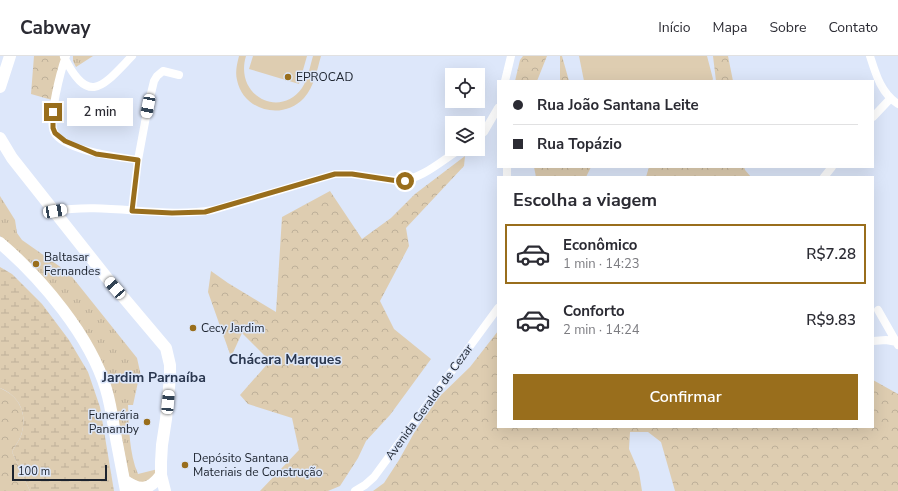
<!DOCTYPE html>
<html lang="pt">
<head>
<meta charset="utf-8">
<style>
	body { margin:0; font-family:"Nunito Sans",sans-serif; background:#f2f2f3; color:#2b2b33; height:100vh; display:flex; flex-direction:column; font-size:15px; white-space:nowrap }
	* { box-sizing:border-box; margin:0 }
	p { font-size:13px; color:#7c7c81 }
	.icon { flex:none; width:22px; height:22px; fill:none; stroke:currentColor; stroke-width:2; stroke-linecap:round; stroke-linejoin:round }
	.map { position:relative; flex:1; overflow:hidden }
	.details { position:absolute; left:497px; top:120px; width:377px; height:252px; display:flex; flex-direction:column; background:#fff; border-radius:0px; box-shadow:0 4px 16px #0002 }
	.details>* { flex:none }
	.hud { position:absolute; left:497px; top:24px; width:377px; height:88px; border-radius:0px; box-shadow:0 4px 16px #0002; display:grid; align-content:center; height:88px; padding:0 16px; background:#fff }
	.controls { position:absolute; left:445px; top:12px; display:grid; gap:8px }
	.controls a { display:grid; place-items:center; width:40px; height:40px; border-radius:0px; background:#fff; box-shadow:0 4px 16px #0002; font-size:20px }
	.scale { position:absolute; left:12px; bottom:10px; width:95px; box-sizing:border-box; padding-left:4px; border:2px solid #1c232e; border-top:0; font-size:11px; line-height:14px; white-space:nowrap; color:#1c232e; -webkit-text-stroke:3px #dde7fa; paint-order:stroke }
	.end { position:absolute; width:18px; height:18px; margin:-9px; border:5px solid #996e1c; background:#fff; box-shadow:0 0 0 2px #fff }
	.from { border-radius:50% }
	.bubble { position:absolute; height:28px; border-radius:0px; background:#fff; box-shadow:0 4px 16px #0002; font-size:13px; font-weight:600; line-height:28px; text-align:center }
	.car { position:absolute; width:12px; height:24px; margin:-12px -6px; border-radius:5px; box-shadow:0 0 3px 1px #0007; background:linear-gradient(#fff 24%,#345 0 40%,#fff 0 76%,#345 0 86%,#fff 0) }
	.hud b { display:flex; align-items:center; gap:14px; height:38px; font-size:15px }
	.hud b+b { border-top:1px solid #e1e1e2 }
	.hud i { width:10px; height:10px; background:#2b2b33 }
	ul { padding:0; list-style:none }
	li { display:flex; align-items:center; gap:12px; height:60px; margin:0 8px 6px; padding:0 8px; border:2px solid transparent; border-radius:0px }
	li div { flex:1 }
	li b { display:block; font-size:15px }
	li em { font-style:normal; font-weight:600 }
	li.active { border-color:#996e1c }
	li>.icon { width:36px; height:36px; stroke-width:1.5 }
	h2 { padding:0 16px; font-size:18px; line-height:48px }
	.primary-button { display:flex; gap:8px; margin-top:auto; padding:8px 16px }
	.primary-button a { flex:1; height:46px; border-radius:0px; background:#996e1c; color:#fff; font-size:16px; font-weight:600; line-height:46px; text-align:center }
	header { display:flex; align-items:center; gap:24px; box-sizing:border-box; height:56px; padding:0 20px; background:#fff; border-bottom:1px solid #e1e1e2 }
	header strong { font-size:19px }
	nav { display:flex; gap:22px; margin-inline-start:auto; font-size:14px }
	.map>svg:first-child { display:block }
	.grass { fill:url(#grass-tufts) }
	.forest { fill:url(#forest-crowns) }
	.wetland { fill:url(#wetland-marsh) }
	.garden { fill:#decdb1 }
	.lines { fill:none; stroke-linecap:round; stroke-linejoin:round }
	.minor { stroke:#fff; stroke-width:8 }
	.primary { stroke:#fff; stroke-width:12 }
	.route { stroke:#996e1c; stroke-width:5 }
	.poi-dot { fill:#996e1c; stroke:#dde7fa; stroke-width:1.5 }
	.labels { text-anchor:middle; stroke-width:3; stroke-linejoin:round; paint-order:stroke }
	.poi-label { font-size:12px; fill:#1c232e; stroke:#dde7fa; text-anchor:start }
	.street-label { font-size:12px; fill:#1c232e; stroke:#dde7fa }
	.quarter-label { font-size:14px; font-weight:bold; fill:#2a374f; stroke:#dde7fa }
</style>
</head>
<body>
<header>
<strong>Cabway</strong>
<nav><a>Início</a><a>Mapa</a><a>Sobre</a><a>Contato</a></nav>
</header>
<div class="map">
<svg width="898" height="435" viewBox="0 0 898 435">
	<defs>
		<pattern id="grass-tufts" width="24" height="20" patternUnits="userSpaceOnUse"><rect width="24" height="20" fill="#decdb1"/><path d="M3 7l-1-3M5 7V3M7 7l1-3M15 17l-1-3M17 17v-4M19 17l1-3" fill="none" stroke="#beb099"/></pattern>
		<pattern id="forest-crowns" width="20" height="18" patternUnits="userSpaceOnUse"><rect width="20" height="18" fill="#decdb1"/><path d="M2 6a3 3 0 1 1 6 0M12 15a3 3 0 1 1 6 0" fill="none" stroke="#beb099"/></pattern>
		<pattern id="wetland-marsh" width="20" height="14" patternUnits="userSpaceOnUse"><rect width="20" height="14" fill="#decdb1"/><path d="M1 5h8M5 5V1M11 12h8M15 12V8" fill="none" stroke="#beb099"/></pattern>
	</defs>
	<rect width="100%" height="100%" fill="#dde7fa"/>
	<path class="grass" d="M73,0H93L76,11L73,5Z
		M0,140L15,164L17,177L22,184L69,217L137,302L141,320L138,326L133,349H128C129,371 129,397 138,418L158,413L157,417L145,429L129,421L114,342L107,317L82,271L19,197L0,180Z"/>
	<path class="forest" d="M34,0H63L52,44L31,38Z
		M523,0H547L537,25H515L520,4Z
		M560,0H562L569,25H560Z
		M713,0H728L733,25H716Z
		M465,100L464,110L406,172L409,190L380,245L394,273L431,303L390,359L366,385L358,402L340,430L328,435H260L299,394L292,362L248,348L240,339L270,305L242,277L231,301L208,236L211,215L228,227L276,256L282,161L330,135L362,183L391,162L415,138Z
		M534,111H591L586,121H536Z
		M649,111H744L745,114L751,121H646Z
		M498,275V371H873V324L898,338V435H675L661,386L648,376H630L629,393L639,416L642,435H373L384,427L399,404L414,377L438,342L470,311Z
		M0,332C19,340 27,356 22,376C21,382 15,390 12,396L30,435H0Z"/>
	<path class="wetland" d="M0,211L12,218L42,248L69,284L88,316L100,351L114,435H30L12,396C15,390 21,382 22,376C27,356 19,340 0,332Z"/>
	<path class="garden" d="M239,0H246C234,40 280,63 302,32C308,23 310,10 313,0H321C317,14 314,31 304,42C283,65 243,55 237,24C235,16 237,8 239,0Z
		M253,0H307L299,28L249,13Z
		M579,0H707L713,23L712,25H584Z"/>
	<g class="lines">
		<path class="minor" d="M66,0C61,14 48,62 54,76C64,95 118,101 138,104
			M870,0C876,19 881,37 898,48
			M64,1C89,51 103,30 132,0
			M505,25L511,0
			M873,61L890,43
			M478,81L484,76L498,52
			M507,111V121
			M824,121L832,111
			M55,155C107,146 161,163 213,154L335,118H352L398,125C421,124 441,105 460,93
			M132,155L138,104L148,50L154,25L157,20L163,15L179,19
			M878,254L898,289
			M873,285L886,284L897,286
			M355,435L365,429L374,421L498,252"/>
		<path class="primary" d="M0,31L10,0
			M0,82L12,102L107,222L166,292L170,309V321L166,363L162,389L161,406V419L165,435
			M0,187C42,223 90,280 106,333C110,346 112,359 114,372C118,393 122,414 126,435
			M124,424C139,435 149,435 161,419"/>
	</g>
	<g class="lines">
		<path class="route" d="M53,56V72L55,77L65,85L96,98L138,104L132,155L172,157L205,156L335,118H352L398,125H405"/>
	</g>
	<g class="poi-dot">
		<circle cx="288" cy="21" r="4"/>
		<circle cx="36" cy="208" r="4"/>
		<circle cx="193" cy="272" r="4"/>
		<circle cx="147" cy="366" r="4"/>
		<circle cx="185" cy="409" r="4"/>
	</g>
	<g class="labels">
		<g class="poi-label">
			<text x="296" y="25">EPROCAD</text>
			<text x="44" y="205">Baltasar<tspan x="44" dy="14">Fernandes</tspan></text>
			<text x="201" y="276">Cecy Jardim</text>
			<text x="139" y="363" text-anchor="end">Funerária<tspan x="139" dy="14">Panamby</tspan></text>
			<text x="193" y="406">Depósito Santana<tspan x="193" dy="14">Materiais de Construção</tspan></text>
		</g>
		<g class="street-label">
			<text transform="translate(429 346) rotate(-54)" y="4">Avenida Geraldo de Cezar</text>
		</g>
		<g class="quarter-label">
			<text x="285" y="308">Chácara Marques</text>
			<text x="154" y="326">Jardim Parnaíba</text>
		</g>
	</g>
</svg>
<div class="controls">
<a><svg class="icon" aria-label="locate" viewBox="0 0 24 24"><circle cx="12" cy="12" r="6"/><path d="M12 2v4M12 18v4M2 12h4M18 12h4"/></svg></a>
<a><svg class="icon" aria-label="layers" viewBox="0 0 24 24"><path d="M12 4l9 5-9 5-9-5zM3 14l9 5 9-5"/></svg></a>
</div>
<div class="scale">100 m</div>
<i class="end from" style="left:405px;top:125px"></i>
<i class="end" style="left:53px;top:56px"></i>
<div class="bubble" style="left:67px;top:42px;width:66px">2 min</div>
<i class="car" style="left:148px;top:50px;rotate:191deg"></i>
<i class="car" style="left:55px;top:155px;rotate:80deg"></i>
<i class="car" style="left:115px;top:232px;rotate:319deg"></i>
<i class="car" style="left:168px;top:346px;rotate:5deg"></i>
<div class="hud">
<b><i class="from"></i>Rua João Santana Leite</b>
<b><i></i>Rua Topázio</b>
</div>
<section class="details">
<h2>Escolha a viagem</h2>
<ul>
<li class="active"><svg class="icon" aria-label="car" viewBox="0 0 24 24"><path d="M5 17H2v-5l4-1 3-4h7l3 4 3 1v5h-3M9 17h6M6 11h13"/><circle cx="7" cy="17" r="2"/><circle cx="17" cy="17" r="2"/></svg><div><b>Econômico</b><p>1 min · 14:23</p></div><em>R$7.28</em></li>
<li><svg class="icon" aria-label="car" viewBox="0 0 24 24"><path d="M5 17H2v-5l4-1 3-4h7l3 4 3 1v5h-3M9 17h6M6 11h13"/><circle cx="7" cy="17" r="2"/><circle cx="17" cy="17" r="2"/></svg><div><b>Conforto</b><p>2 min · 14:24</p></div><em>R$9.83</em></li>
</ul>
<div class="primary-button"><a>Confirmar</a></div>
</section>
</div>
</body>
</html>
